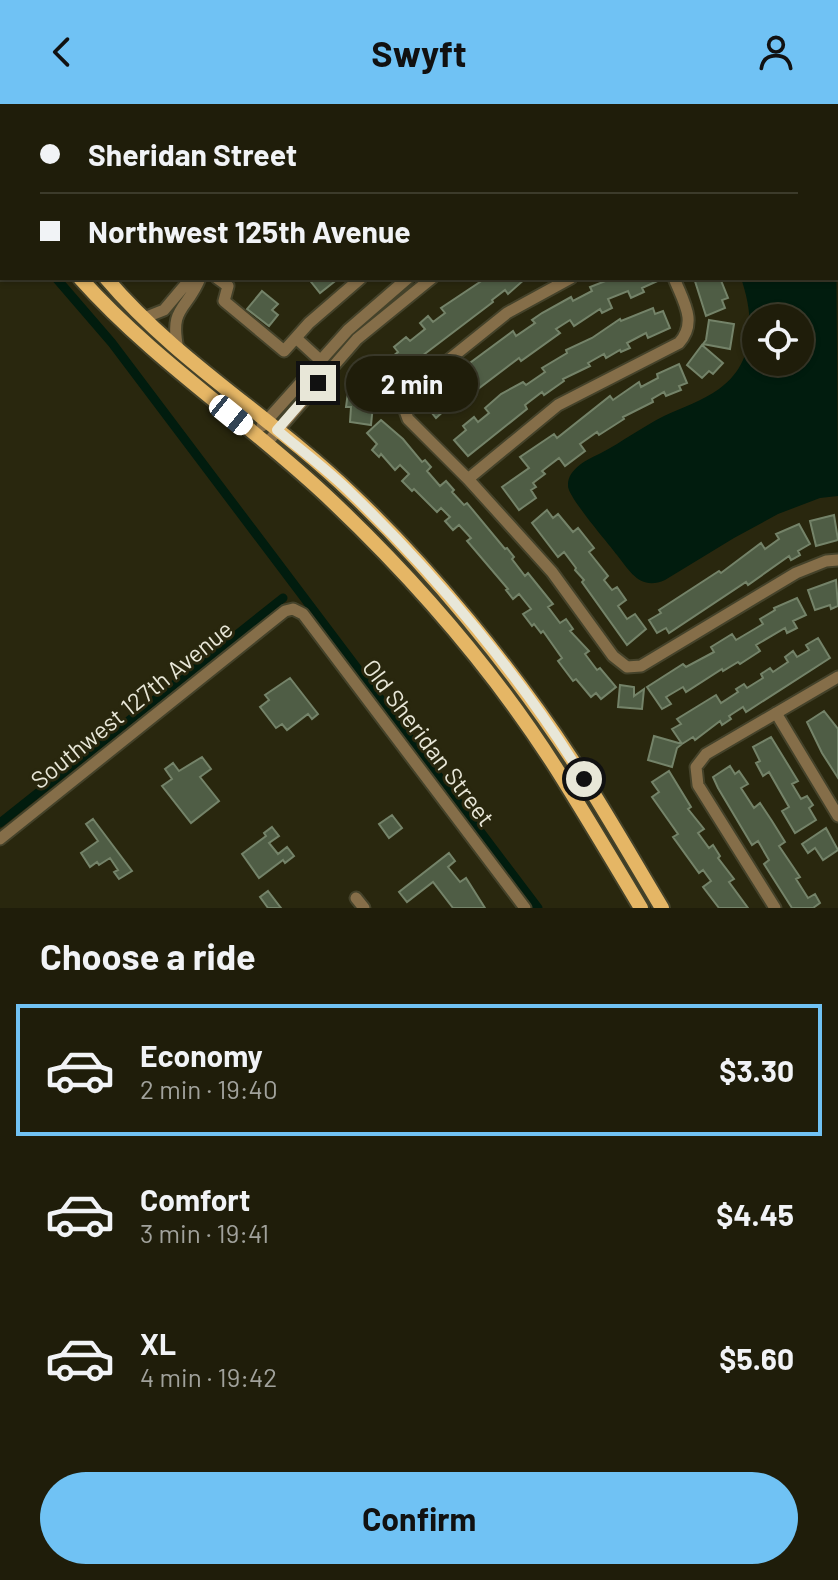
<!DOCTYPE html>
<html lang="en">
<head>
<meta charset="utf-8">
<style>
	body { margin:0; font-family:Barlow,sans-serif; background:#2c2a18; color:#f1f3f6; height:100vh; display:flex; flex-direction:column; font-size:30px; white-space:nowrap }
	* { box-sizing:border-box; margin:0 }
	p { font-size:26px; color:#a1a29c }
	.icon { flex:none; width:44px; height:44px; fill:none; stroke:currentColor; stroke-width:2; stroke-linecap:round; stroke-linejoin:round }
	.map { position:relative; height:804px; overflow:hidden }
	.side { display:flex; flex-direction:column; background:#1f1d0a; flex:1 }
	.side>* { flex:none }
	.top-card { position:absolute; left:0px; top:0px; width:838px; height:176px; box-shadow:0 2px 6px #0004,0 0 0 2px #3c3b2b; display:grid; align-content:center; height:176px; padding:0 40px; background:#1f1d0a }
	.fabs { position:absolute; left:742px; top:200px; display:grid; gap:16px }
	.fabs a { display:grid; place-items:center; width:72px; height:72px; border-radius:50%; background:#1f1d0a; box-shadow:0 2px 6px #0004,0 0 0 2px #3c3b2b; font-size:40px }
	.end { position:absolute; width:36px; height:36px; margin:-18px; border:10px solid #e8e7d8; background:#111; box-shadow:0 0 0 4px #111 }
	.from { border-radius:50% }
	.bubble { position:absolute; height:56px; border-radius:28px; background:#1f1d0a; box-shadow:0 2px 6px #0004,0 0 0 2px #3c3b2b; font-size:26px; font-weight:700; line-height:56px; text-align:center }
	.car { position:absolute; width:24px; height:48px; margin:-24px -12px; border-radius:10px; box-shadow:0 0 6px 2px #0007; background:linear-gradient(#fff 24%,#345 0 40%,#fff 0 76%,#345 0 86%,#fff 0) }
	.top-card b { display:flex; align-items:center; gap:28px; height:76px; font-size:30px }
	.top-card b+b { border-top:2px solid #3c3b2b }
	.top-card i { width:20px; height:20px; background:#f1f3f6 }
	ul { padding:0; list-style:none }
	li { display:flex; align-items:center; gap:24px; height:132px; margin:0 16px 12px; padding:0 24px; border:4px solid transparent; border-radius:0px }
	li div { flex:1 }
	li b { display:block; font-size:30px }
	li em { font-style:normal; font-weight:700 }
	li.active { border-color:#70c2f4 }
	li>.icon { width:72px; height:72px; stroke-width:1.5 }
	h2 { padding:0 40px; font-size:36px; line-height:96px }
	.action { display:flex; gap:16px; margin-top:auto; padding:16px 40px }
	.action a { flex:1; height:92px; border-radius:48px; background:#70c2f4; color:#111; font-size:32px; font-weight:700; line-height:92px; text-align:center }
	header { display:flex; justify-content:space-between; align-items:center; height:104px; padding:0 40px; background:#70c2f4; color:#111; font-size:36px; font-weight:700 }
	.map>svg:first-child { display:block }
	.water { fill:#011c0e; fill-rule:evenodd }
	.lines { fill:none; stroke-linecap:round; stroke-linejoin:round }
	.canal { stroke:#011c0e; stroke-width:9 }
	.building { fill:#4f5d45; stroke:#748369; stroke-width:2 }
	.minor-casing { stroke:#44422a; stroke-width:15 }
	.major-casing { stroke:#44422a; stroke-width:18 }
	.highway-casing { stroke:#44422a; stroke-width:20 }
	.minor { stroke:#856e49; stroke-width:11 }
	.major { stroke:#e5b665; stroke-width:14 }
	.highway { stroke:#f9d7a1; stroke-width:16 }
	.route { stroke:#e8e7d8; stroke-width:10 }
	.labels { text-anchor:middle; stroke-width:6; stroke-linejoin:round; paint-order:stroke }
	.street-label { font-size:24px; fill:#e8e7d8; stroke:#29270e }
</style>
</head>
<body>
<header><svg class="icon" aria-label="back" viewBox="0 0 24 24"><path d="M15 5l-7 7 7 7"/></svg>Swyft<svg class="icon" aria-label="person" viewBox="0 0 24 24"><circle cx="12" cy="8" r="4"/><path d="M4 21q1-7 8-7t8 7"/></svg></header>
<div class="map">
<svg width="838" height="804" viewBox="0 0 838 804">
	<rect width="100%" height="100%" fill="#29270e"/>
	<path class="water" d="M836,109L838,392L820,394L778,410L734,434L665,476C641,487 630,468 617,451C608,439 568,393 568,382C567,365 588,355 601,349C622,338 642,323 664,312C683,303 702,297 719,285C757,258 754,212 741,174H836ZM756,214H800V258H756Z"/>
	<g class="lines">
		<path class="canal" d="M0,103L2,106
			M56,174L112,239L538,804
			M0,719L283,494"/>
	</g>
	<path class="building" d="M308,174H339L320,189Z
		M486,174H526L508,190L505,186L492,196L493,198L422,252L394,280L390,277L380,289L363,276L376,254L383,260L398,248L394,243L406,233L410,237L425,225L420,219L428,212L433,218L445,209L441,204Z
		M613,174H664L642,184L644,188L631,194L628,187L608,195L612,204L602,209L600,205L574,222L570,216L556,225L560,229L521,257L519,254L449,307L447,304L436,314L424,299L442,282L444,285L462,271L459,267L513,227L516,232L535,219L532,216L542,209L571,193L573,197L592,187L590,183Z
		M694,174H720L728,194L722,196L725,204L706,212Z
		M262,187L278,200L272,206L278,211L269,222L247,205Z
		M653,204L655,210L663,207L670,224L648,234L646,229L627,239L630,244L621,248L620,246L606,254L604,250L588,259L590,262L563,275L564,277L544,291L542,288L525,301L527,305L468,352L454,336L466,326L463,322L474,313L478,318L489,309L485,304L501,290L523,278L526,281L545,268L542,264L567,249L566,246L592,234L620,215L621,217Z
		M709,216L734,220L730,245L703,240L706,236Z
		M702,241L723,259L713,270L709,267L702,274L687,261Z
		M679,260L687,279L679,282L681,286L666,292L664,288L652,295L653,298L623,313L624,315L599,331L597,328L580,340L585,347L565,362L559,354L542,367L545,370L533,379L536,383L531,386L536,394L519,406L502,383L529,364L520,353L554,330L557,334L610,292L613,296L639,278L641,283L658,274L657,270Z
		M348,288L374,291L371,321L350,318L351,303H346Z
		M381,316L403,335L422,358L425,356L431,363L427,367L440,382L446,377L454,386L452,388L464,401L467,399L505,445L507,444L514,453L512,455L525,472L528,469L553,500L548,503L560,519L566,515L573,525L570,527L589,547L585,550L597,566L600,564L616,583L601,595L596,589L591,593L576,575L573,577L558,557L562,554L543,527L541,529L534,520L532,522L523,510L531,505L519,490L513,495L506,486L508,485L467,437L471,434L459,421L453,426L445,417L450,413L441,404L437,408L414,385L412,387L402,377L409,370L400,361L395,366L381,350L379,353L372,346L377,340L367,329Z
		M547,406L553,414L558,410L573,428L578,424L594,444L589,448L608,472L604,476L612,486L617,483L626,496L618,502L627,515L635,510L646,525L627,541L582,478L584,476L575,466L576,464L564,448L558,453L532,419Z
		M834,411L838,436L816,442L810,417Z
		M799,420L810,440L798,447L800,451L791,456L789,452L748,481L746,478L669,529L666,524L657,529L649,516L661,509L659,506L719,467L721,469L761,439L765,445L779,435L776,430Z
		M836,476L838,502L831,505L830,501L815,506L808,486Z
		M797,494L806,511L793,517L797,524L787,529L785,524L756,541L760,547L740,560L738,558L723,567L722,565L686,588L683,583L666,593L671,600L662,605L647,583L683,560L686,563L714,548L711,543L732,530L736,536L763,520L760,515L775,506L774,504Z
		M818,534L830,554L746,608L743,603L729,612L731,615L722,621L720,617L695,636L693,633L682,640L672,625L681,620L677,615L716,591L721,599L738,588L736,585L744,580L747,584L763,574L761,570L770,564L773,568L788,558L785,553L793,547L797,553L809,546L806,541Z
		M290,574L318,610L312,615L308,610L287,626L282,620L276,624L260,603L269,596L265,591Z
		M620,581L634,583V592L644,585L642,605L618,603Z
		M824,607L838,625V674L822,649L807,618Z
		M654,632L682,640L677,644L672,663L648,656Z
		M771,633L798,677L792,680L801,695L807,692L813,701L809,704L816,716L795,729L782,707L789,703L769,668L763,672L756,659L760,657L753,643Z
		M202,653L211,665L200,673L219,697L191,719L162,682L172,675L165,665L173,659L179,667Z
		M730,662L735,670L739,667L748,680L741,684L754,704L760,699L772,717L785,738L779,742L800,773L796,775L808,794L815,790L820,799L813,804H792L764,760L769,756L758,737L752,741L718,684L713,673Z
		M669,667L691,703L688,705L704,725L698,729L709,744L713,741L720,752L718,754L734,775L729,778L748,804H719L703,783L711,777L703,766L699,769L673,733L678,730L652,693L659,688L652,678Z
		M392,711L402,724L389,734L379,720Z
		M93,715L132,767L119,775L114,768L118,766L110,754L99,761L97,758L90,763L81,749L98,737L86,720Z
		M272,723L279,732L269,739L278,750L287,743L294,752L285,759L283,756L259,774L242,750L266,732L264,729Z
		M826,724L838,746L823,756L815,744L808,749L802,740Z
		M449,749L455,757L448,763L460,778L466,774L485,804H453L433,778L407,798L399,788Z
		M268,787L281,804H268L260,793Z"/>
	<g class="lines">
		<g class="minor-casing">
			<path id="minor" d="M293,0L294,2
				M644,0L646,2
				M655,0L657,2
				M201,2L204,0
				M353,2L356,0
				M440,2L442,0
				M813,2L818,0
				M836,6H838
				M217,174L228,182L224,197L284,247L309,219L361,174
				M571,174L507,209L405,291L403,301L408,315L468,375L552,468L613,552L627,563L641,562L796,469L826,457L838,456
				M144,214L164,206L191,174
				M296,234L320,256
				M178,245C169,202 187,207 200,174
				M262,322L348,226L408,174
				M266,340L357,235L432,174
				M468,375L558,301L679,239C698,218 683,197 674,174
				M776,609L838,712
				M0,735L285,507L293,505L303,510L525,804
				M356,794L364,804
				M775,804L698,681L696,663L706,650L838,573"/>
		</g>
		<g class="major-casing">
			<path id="major" d="M0,80L2,83
				M80,174C156,259 252,320 334,399C417,478 494,567 556,664C585,710 613,757 641,804
				M106,174C176,257 273,314 351,389C430,464 511,563 571,654C603,703 632,754 662,804"/>
		</g>
		<g class="highway-casing">
			<path id="highway" d="M8,2L11,0
				M50,2L52,0
				M0,41L2,40"/>
		</g>
		<use href="#minor" class="minor"/>
		<use href="#major" class="major"/>
		<use href="#highway" class="highway"/>
	</g>
	<g class="lines">
		<path class="route" d="M318,279L277,326C302,347 329,367 352,390C438,473 521,573 584,675"/>
	</g>
	<g class="labels">
		<g class="street-label">
			<text transform="translate(132 601) rotate(-39)" y="8">Southwest 127th Avenue</text>
			<text transform="translate(428 639) rotate(53)" y="8">Old Sheridan Street</text>
		</g>
	</g>
</svg>
<div class="fabs">
<a><svg class="icon" aria-label="locate" viewBox="0 0 24 24"><circle cx="12" cy="12" r="6"/><path d="M12 2v4M12 18v4M2 12h4M18 12h4"/></svg></a>
</div>
<i class="end from" style="left:584px;top:675px"></i>
<i class="end" style="left:318px;top:279px"></i>
<div class="bubble" style="left:346px;top:252px;width:132px">2 min</div>
<i class="car" style="left:231px;top:311px;rotate:129deg"></i>
<div class="top-card">
<b><i class="from"></i>Sheridan Street</b>
<b><i></i>Northwest 125th Avenue</b>
</div>
</div>
<section class="side">
<h2>Choose a ride</h2>
<ul>
<li class="active"><svg class="icon" aria-label="car" viewBox="0 0 24 24"><path d="M5 17H2v-5l4-1 3-4h7l3 4 3 1v5h-3M9 17h6M6 11h13"/><circle cx="7" cy="17" r="2"/><circle cx="17" cy="17" r="2"/></svg><div><b>Economy</b><p>2 min · 19:40</p></div><em>$3.30</em></li>
<li><svg class="icon" aria-label="car" viewBox="0 0 24 24"><path d="M5 17H2v-5l4-1 3-4h7l3 4 3 1v5h-3M9 17h6M6 11h13"/><circle cx="7" cy="17" r="2"/><circle cx="17" cy="17" r="2"/></svg><div><b>Comfort</b><p>3 min · 19:41</p></div><em>$4.45</em></li>
<li><svg class="icon" aria-label="car" viewBox="0 0 24 24"><path d="M5 17H2v-5l4-1 3-4h7l3 4 3 1v5h-3M9 17h6M6 11h13"/><circle cx="7" cy="17" r="2"/><circle cx="17" cy="17" r="2"/></svg><div><b>XL</b><p>4 min · 19:42</p></div><em>$5.60</em></li>
</ul>
<div class="action"><a>Confirm</a></div>
</section>
</body>
</html>
